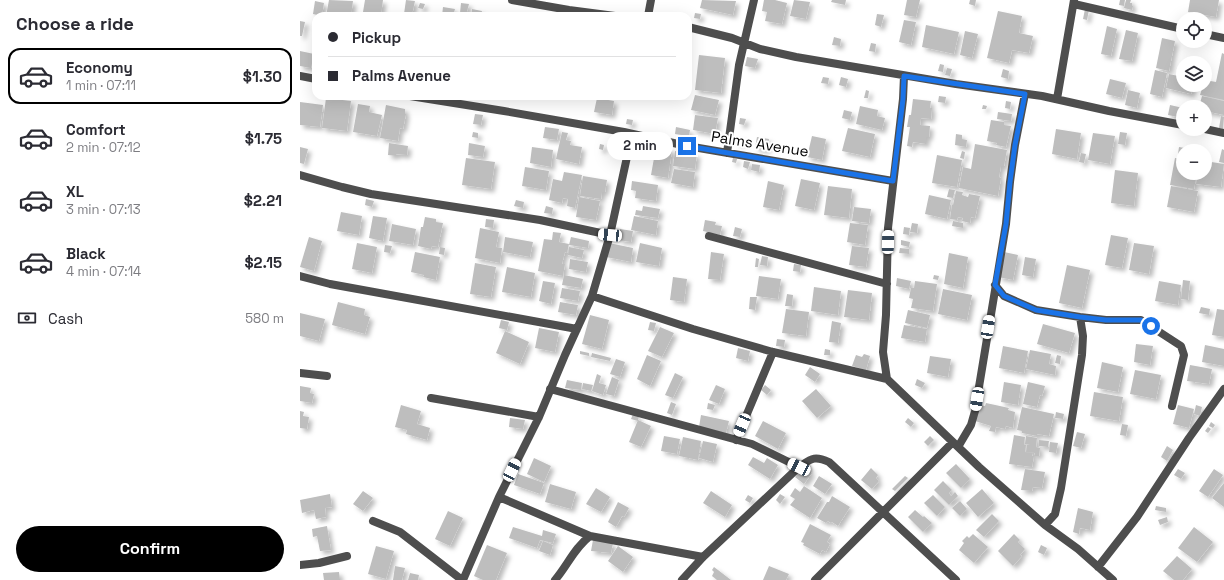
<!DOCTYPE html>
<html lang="en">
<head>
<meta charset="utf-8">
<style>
	body { margin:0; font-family:"Space Grotesk",sans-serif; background:#f7f7f7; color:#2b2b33; height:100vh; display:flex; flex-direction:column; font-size:15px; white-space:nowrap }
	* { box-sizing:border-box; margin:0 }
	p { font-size:13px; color:#7c7c81 }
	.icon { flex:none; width:22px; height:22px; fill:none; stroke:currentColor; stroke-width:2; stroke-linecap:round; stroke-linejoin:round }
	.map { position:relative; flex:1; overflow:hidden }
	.sheet { display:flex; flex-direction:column; background:#fff; width:300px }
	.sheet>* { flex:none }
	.banner { position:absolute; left:12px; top:12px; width:380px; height:88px; border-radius:12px; box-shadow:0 4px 16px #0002; display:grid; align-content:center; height:88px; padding:0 16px; background:#fff }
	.buttons { position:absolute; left:876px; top:12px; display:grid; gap:8px }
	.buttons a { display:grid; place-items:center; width:36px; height:36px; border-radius:50%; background:#fff; box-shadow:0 4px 16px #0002; font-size:20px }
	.end { position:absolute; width:18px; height:18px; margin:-9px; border:5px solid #1a73e8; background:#fff; box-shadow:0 0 0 2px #fff }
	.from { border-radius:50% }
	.bubble { position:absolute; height:28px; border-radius:14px; background:#fff; box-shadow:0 4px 16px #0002; font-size:13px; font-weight:800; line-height:28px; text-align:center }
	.car { position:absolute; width:12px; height:24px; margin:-12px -6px; border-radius:5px; box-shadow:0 0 3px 1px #0007; background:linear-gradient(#fff 24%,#345 0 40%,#fff 0 76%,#345 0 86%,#fff 0) }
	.banner b { display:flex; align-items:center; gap:14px; height:38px; font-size:15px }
	.banner b+b { border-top:1px solid #e1e1e2 }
	.banner i { width:10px; height:10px; background:#2b2b33 }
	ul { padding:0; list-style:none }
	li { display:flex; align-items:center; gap:12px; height:56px; margin:0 8px 6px; padding:0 8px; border:2px solid transparent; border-radius:12px }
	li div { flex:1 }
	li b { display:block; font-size:15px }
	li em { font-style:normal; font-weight:800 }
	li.on { border-color:#000 }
	li>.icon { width:36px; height:36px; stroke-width:1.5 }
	h2 { padding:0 16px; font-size:18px; line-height:48px }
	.pay { display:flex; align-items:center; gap:10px; height:44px; padding:0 16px; font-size:15px }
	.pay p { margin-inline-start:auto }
	.cta { display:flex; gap:8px; margin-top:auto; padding:8px 16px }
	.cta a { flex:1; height:46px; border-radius:24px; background:#000; color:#fff; font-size:16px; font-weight:800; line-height:46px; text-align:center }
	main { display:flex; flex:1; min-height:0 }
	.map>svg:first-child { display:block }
	.building { fill:#bebebe; filter:url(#shadow) }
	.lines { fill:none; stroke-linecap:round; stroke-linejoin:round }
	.minor { stroke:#4e4e4e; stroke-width:8 }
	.route { stroke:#1a73e8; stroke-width:5 }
	.labels { text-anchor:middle; stroke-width:4; stroke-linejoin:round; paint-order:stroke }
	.street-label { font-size:15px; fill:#000; stroke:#fff }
</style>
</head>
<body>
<main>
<section class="sheet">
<h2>Choose a ride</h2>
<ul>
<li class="on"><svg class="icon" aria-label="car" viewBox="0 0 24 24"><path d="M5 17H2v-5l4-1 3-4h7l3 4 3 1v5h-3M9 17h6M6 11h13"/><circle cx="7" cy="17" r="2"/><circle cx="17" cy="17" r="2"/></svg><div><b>Economy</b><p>1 min · 07:11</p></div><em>$1.30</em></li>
<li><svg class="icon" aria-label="car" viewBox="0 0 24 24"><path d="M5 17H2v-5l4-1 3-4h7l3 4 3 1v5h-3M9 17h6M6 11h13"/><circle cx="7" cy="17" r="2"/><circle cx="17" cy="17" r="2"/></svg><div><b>Comfort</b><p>2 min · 07:12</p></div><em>$1.75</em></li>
<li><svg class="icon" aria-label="car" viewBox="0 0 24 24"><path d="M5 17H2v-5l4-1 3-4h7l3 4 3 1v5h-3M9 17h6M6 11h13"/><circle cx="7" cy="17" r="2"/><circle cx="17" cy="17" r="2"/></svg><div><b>XL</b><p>3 min · 07:13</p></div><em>$2.21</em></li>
<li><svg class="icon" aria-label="car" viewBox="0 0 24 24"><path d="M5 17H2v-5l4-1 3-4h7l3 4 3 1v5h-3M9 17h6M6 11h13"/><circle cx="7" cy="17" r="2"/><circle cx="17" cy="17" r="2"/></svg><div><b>Black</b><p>4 min · 07:14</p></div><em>$2.15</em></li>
</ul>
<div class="pay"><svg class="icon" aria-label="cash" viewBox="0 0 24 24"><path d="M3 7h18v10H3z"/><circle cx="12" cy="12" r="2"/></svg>Cash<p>580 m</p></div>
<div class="cta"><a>Confirm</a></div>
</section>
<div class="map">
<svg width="924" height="580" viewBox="0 0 924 580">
	<defs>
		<filter id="shadow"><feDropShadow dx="3.5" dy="3.5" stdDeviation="2" flood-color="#0004"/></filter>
	</defs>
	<rect width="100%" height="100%" fill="#fff"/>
	<path class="building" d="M29,0L53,1L51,16H26Z
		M65,0H83L81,15L63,12Z
		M106,0L115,1L112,15L104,14Z
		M402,0L436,1L433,15L400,8Z
		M464,0H475L487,3L482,24L465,21L467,12L462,11Z
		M494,0L510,2L506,19L490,16Z
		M532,0H546L545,5L531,2Z
		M607,0H620L616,17L604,15Z
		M670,0H676L675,6L669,4Z
		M820,0H825L824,6L819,5Z
		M826,0H831L830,3H832V6H833L832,10L824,8Z
		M890,0H919L916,17L888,12Z
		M15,1L24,3L22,16L13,14Z
		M120,3L125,4L123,9L118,8Z
		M161,3L169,4L166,15L160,13Z
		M143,7L155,9L153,16H142Z
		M172,9L182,11L181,16H171Z
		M785,9L789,10L787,20L783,19Z
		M698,11L722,16L719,33L733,36L729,53L712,50L709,63L687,58Z
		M56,13L72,15L71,16H55Z
		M395,13L401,14L400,19L394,18Z
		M84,14L94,15V16H84Z
		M577,14L584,15L581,27L575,25Z
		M604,20L616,22L611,45L599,42Z
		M0,21L5,22L2,36H0Z
		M626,25L659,32L654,54L622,47Z
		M807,26L817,29L811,56L801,54Z
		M826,30L838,33L832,61L819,59Z
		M665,31L678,34L672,58L660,55Z
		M534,37L541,39L540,46L532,45Z
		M862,38L875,41L869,71L856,68Z
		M571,43L576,44L575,52L569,51Z
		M0,51L14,54L11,68L0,66Z
		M922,53L924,54V100L900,95L903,85H905V80L916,82Z
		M399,55L425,58L421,93L395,90Z
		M447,57L458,59L455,68L445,66Z
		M640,64L644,65L643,72L638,71Z
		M647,68L652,69L650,76L645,75Z
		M703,69L709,71L708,79L701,77Z
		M855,70L867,73L862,97L850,94Z
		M869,74L883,77V85H894L891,94L866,88Z
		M523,77L529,78L528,84L521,83Z
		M541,77L548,79L546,87L539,85Z
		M810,79L826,83L822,98L806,94Z
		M566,90L569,91L568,98H564Z
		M828,90L840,93L837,108L825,105Z
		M395,95L419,100L415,115L391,110Z
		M639,96L646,97L645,103L638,102Z
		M902,96L924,101V115L905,111V107H899Z
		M26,98L51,101L47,131L22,128Z
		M297,98L314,101L312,115L294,112Z
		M613,99L631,101L630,108H632L631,119L621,118L620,125L630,126L629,137H626V144L613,142L612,147L607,146L610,127H607L609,115H611Z
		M706,101L711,102L710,109L705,108Z
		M0,102L23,105L20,127L0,125Z
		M58,104L70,106L69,112L82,115L77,136L53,132Z
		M86,105L105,109V114H106L103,129L100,128L98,141L80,138Z
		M683,105L687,106L686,109H682Z
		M870,105L883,108V118L868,115Z
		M560,106L578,110L577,116L585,118L582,130L556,124Z
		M544,110L552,112L550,120L542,118Z
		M698,112L712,114L711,121L697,119Z
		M175,114L183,115L181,125L173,124Z
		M395,115L418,118L415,134L393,130Z
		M921,116L924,117L923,129L919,128Z
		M440,118L446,119L444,125L439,124Z
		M327,119L333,120L332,125L326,124Z
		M691,120L704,122V125L711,126L706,147L696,145L697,143L687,141Z
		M245,127L259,129L257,140L243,138Z
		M376,127L390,130L389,136L375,134Z
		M548,128L575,134L570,157L542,151Z
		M756,129L781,133L777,159L752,154Z
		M173,132L178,133V138L172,137Z
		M262,132L268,133L266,140L271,141L270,145L282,147L279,164L256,159Z
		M820,132L827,133L825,145L818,144Z
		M793,133L815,136L810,164L788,160Z
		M656,134L662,135V139L667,140L666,147L655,145Z
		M512,136L526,139L522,160L507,157Z
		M438,137L443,138L442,144L436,143Z
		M457,137L469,139L467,150L455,148Z
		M89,143L108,146L107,155L96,154V156L88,155Z
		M169,143L185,146L183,157L168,155Z
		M300,144L304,145L303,150L299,149Z
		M675,144L707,150L704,166H701L699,177L701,178L698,196L659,188L663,167L671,169Z
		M0,147L8,149L4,164L0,163Z
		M232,147L253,150L251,167L230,163Z
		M356,147L372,150L368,178L351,175Z
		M879,147L890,149V151H883V154H878Z
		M922,149L924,150V163L919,162Z
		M375,151L397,154L395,169L373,166Z
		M662,151L665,152L664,159L660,158Z
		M781,153L786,154L784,163L779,162Z
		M637,155L662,160L657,187L632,183Z
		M166,158L195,162L191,189L162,185Z
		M433,158L437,159L436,163L432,162Z
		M875,158L883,159V173H897L894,189L870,185Z
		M444,161L450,162L448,169L443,167Z
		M905,161L924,164L921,187L896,184L898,173H905Z
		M452,164L460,165L459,172L451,170Z
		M225,167L249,171L246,190L222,186Z
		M374,169L395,172L393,187L371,183Z
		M815,170L838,173L834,206L811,203Z
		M264,172L282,175L275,208L267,206L268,199L263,198L262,203L249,200L253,179L262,181Z
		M283,176L307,180L305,192H302L301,199L280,196Z
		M501,179L520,183L514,210L495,206Z
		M332,181L358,185L356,201L335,198L336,191L331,190Z
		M468,181L484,185L479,210L463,207Z
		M528,186L552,189L549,218L524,215Z
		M871,186L898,191L894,212L867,207Z
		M649,189L655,190L653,198L647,197Z
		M656,191L663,192L662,195L668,197L669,194L680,196L675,218L671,217L670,223L662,221L663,218L658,217L657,220L650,219L652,204L653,205Z
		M629,195L651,200L647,219L625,214Z
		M279,197L300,201L296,220L276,217Z
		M66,199L74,201L72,207L65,205Z
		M216,200L224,202L223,208L214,206Z
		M246,206L253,208L252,214L244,213Z
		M343,206L360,209L358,218L335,215L336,210L342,211Z
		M554,207L571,209L569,223L552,221Z
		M41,212L62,216L59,235L37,231Z
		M73,216L87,218L83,241L69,238Z
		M334,216L358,221L356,235L331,230Z
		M125,217L136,219V222L143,223L138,247L132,246L131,249L118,246L121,227H123Z
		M186,219L194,220L193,228L185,227Z
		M405,220L416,222L415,225L422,226L420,235L403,231Z
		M653,221L663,223V228L652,226Z
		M550,223L568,225L565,245L547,242Z
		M612,223L618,224L617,233L610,232Z
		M92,224L116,229L113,245L89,241Z
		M435,227L442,229L440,237L433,236Z
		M604,227L610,228L609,235L603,234Z
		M180,228L199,232L196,247L202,248L200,263L175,258Z
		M320,229L333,231L331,242L318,240Z
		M253,232L261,233L259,242L269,244L267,253L265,252L262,264H265L263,276L238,271L244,239L252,240Z
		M811,235L828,238L822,268L805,265Z
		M9,237L22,241L14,271L0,267Z
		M205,237L233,242L230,257L203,252Z
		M271,237L289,241L288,248L269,245Z
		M601,240L610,242L609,247L601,245Z
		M57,243L77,247L72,273L52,269Z
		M309,243L333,248L331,262L306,257Z
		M340,243L362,248L359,266L336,262Z
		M834,243L854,246L849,274L829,270Z
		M85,245L92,246L90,253L84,252Z
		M552,246L569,248L566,267L549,265Z
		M140,247L145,248L144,255L139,254Z
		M269,247L284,250L282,258L268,255Z
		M600,248L609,249V254L599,253Z
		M115,252L140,257L136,280L123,277L124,275L111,272Z
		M411,252L424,254L420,280L408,279Z
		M704,252L718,255L713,280L698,277Z
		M649,253L668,257L663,288L644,284Z
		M462,256L468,257L467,266L460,265Z
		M725,257L736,259L733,277L722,275Z
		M456,258L459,259L458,267H455Z
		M270,259L288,262L286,272L269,269Z
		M175,263L196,267L191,297L170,294Z
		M494,264L501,265L500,272L493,271Z
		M767,265L790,270L782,308L759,303Z
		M207,267L235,273L231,297L202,292Z
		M264,275L283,279L281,288L262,285Z
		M634,275L639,276L638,280L633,279Z
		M459,276L481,279L478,299L456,296Z
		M373,277L387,279L384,302L370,300Z
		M597,278L611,281L609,289L596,286Z
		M883,280L890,281L888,300L881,299Z
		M243,281L255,283L251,304L239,301Z
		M615,281L637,284L633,311L611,308L613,299L609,298L611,288H614Z
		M859,281L881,285L878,305L855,301Z
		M514,287L541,291L538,315L511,311Z
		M262,288L280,291L278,301L260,298Z
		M643,289L672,295L667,320L638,314Z
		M548,290L572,293L569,320L544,317Z
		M487,294L493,295L492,306H485Z
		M450,297H457L455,310L449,309Z
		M38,302L65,309L64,315L70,317L65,334L32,325Z
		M260,302L278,305L276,315L258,312Z
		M901,307L910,309L909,315L899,313Z
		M486,309L509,312L506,336L482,333Z
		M917,309L924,310V337L912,335Z
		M608,310L630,315L627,328L605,323Z
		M0,313L25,319L19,341L0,336Z
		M290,315L309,320L302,349L282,344Z
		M201,320L209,322L207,330L199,328Z
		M532,321L541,323L538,343L529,342Z
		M350,322L356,323L354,331L348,330Z
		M743,324L775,333L769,353L737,344Z
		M604,325L627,329L625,342L601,338Z
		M360,327L374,333L362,357L348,351Z
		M239,328L259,332L255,352L235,348Z
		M205,331L229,342L220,364L196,353Z
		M477,339L485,340L484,347L476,346Z
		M836,344L853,346L850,365L834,362Z
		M905,345L924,349V366L902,362Z
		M703,346L728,351L724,373L699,368Z
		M438,348L450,351L448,361L436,358Z
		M525,349L530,350V355H524Z
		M730,350L751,354L749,364L756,366L755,375L726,369Z
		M280,351L289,353V356L280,354Z
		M292,353L311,358L310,361L291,357Z
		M564,354L570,356L566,370L552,366L556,355L562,357Z
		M347,355L361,361L350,386L337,379Z
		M757,355L761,356L760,364L755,363Z
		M630,356L651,359L648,377L627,373Z
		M316,359L325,362L320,377L310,374Z
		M802,362L823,367L818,392L797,388Z
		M890,365L912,369L909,384L887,381Z
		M510,367L520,374L515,382L505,375Z
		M835,370L861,375L856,399L830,394Z
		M375,373L383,377L373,398L365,395Z
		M297,374L301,376L299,383L306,385L303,395L292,391Z
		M312,377L319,380L314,396L306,394Z
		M617,379L625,383L622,388L615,385Z
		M267,380L282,383L281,390L265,388Z
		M704,382L721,385L718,405L701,402Z
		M728,382L745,386L742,396L740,395L737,407L723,404Z
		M283,383L293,385L291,391L282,389Z
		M416,385L425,389L419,404L409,400Z
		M465,385L471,390L467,395L461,390Z
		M0,386L11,388L10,393L14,394L12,403L0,401Z
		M516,389L531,406L517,418L502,401Z
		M794,392L823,397L819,421L790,416Z
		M371,402L376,404L372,415L367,413Z
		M408,403L415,405L413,410L407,409Z
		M686,403L709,408L708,410L715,412L713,428L706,426L705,429L696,427L695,432L689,431L691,426L675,421L678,405L685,406Z
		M101,405L121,411L117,424L130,428L127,440L106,434L107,430L95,427Z
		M878,405L894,409L889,428L873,424Z
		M896,405L902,407L900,416L894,414Z
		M722,407L754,414L749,436L737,434V436L722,433V431L717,430Z
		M0,411L4,412L3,416L9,417L7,429L0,428Z
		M756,412L764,414L763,419L755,418Z
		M333,414L339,416L338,421L331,419Z
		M401,415L429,421L426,433L399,427Z
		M210,418L225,420L223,429L209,427Z
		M608,418L614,423L611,427L605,422Z
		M338,420L351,426L341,447L329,442Z
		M463,421L486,433L478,449L455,436Z
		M911,422L915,425L913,428L909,426Z
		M822,424L828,425L826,436L820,435Z
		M908,427L911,429L908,433L905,431Z
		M777,432L785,434L781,448L773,446Z
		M714,435L725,437L724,445H726L725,452L733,453L732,456H734L732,467L709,464Z
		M364,436L380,439L377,454L361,451Z
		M630,436L634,440L628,446L624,442Z
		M726,436L737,438L736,447L740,448L739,456H734L735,453L726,452L727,445H730L725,444Z
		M383,437L401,441L398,460L379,456Z
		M739,440L749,441L748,447L739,446Z
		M403,441L417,444L413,462L399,458Z
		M750,442L758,443L756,453L749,452Z
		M867,446L873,450L867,461L861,457Z
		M453,457L464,463L467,458L478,465L470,479L448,465Z
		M234,458L251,466L244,482L227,474Z
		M505,464L511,468L509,471L512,473L504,484L495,477Z
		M656,464L670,479L661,488L646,473Z
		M571,468L578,475L576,478L579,481L572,489L561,480Z
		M725,469L745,472L742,488L733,487L732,491L721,490Z
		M878,469L885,473L881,479L874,475Z
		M914,469L923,475L908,497L899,491Z
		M218,474L244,483L240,494L214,485Z
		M519,476L532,484L525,494L513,486Z
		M605,476L608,478L595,491L592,489Z
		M643,481L652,490L649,493L651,496L655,492L658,496L649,505L634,490Z
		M924,483V507L912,498Z
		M250,484L276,492L271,509L245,502Z
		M504,486L522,498L510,518L490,505L495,499L490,496L495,488L500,492Z
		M296,488L310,497L301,512L286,504Z
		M682,489L694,503L678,517L666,503Z
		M63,491L73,498L63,511L53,504Z
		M411,491L432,505L425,517L403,503Z
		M30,494L32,507L25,508L26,517L16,519L14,510L2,513L0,500Z
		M480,494L485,497L480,504L476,500Z
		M448,495L453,498L450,503L445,500Z
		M633,495L645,507L637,516L624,503Z
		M532,496L550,507L538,526L532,522L531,523L528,521L526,523L517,518L527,502H529Z
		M660,501L667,509L660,516L652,508Z
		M318,502L329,508L324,517L322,516L316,527L308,522Z
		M856,506L866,508V512L855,510Z
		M778,508L793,512L790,530L780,528L779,534L773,532Z
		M615,510L623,517L624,516L632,523L623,532L608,517Z
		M148,511L163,518L150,546L135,539Z
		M692,514L699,521L684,537L676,530Z
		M867,517L868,522L860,525L858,520Z
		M510,524L531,535L527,542L530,544L526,552L522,550L520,554L503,545L504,543L501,542Z
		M27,526L31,550L20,551L17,536L13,537L12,529Z
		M213,527L242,536L243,530L256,534L253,543L240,540L237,548L209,538Z
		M894,527L913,542L897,562L878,548Z
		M673,534L688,547L674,563L659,550L664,543L662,541L667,536L669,538Z
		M714,534L720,540L718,542L725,549L720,555L722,556L713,566L698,551Z
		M293,540L313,543L311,553L291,551Z
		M243,541L253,545L250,555L239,551Z
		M187,545L207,553L196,580H183L174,576Z
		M741,545L747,548L744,555L738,552Z
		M76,546L94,551L86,579L68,574Z
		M318,546L333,557L323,572L308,561Z
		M877,556L892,569L883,580H874L863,571Z
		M95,566L105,568L102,580H93Z
		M469,566L489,574L486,580H463Z
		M414,567L418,570L431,580H417L412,576L414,572L412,570Z
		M39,572L40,580H24L23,573Z
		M110,573L119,575L118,580H108Z"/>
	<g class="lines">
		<path class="minor" d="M212,0L269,10L315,16
			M774,4L883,29
			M348,16L351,0
			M388,27L432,38L460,49L496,57L656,84L742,96L809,111L883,125
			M905,34L924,38
			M0,76L16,79
			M604,76L603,99L588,228L586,315L583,352L587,379L679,467L745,525L778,549L813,580
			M110,96L204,111L324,132L387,146L593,181
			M757,99L774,0
			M905,129L924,133
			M427,153L439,65L454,0
			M0,175L42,187L71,194L240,220L310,235
			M409,236L587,284
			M0,276L30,284L277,329
			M695,285L704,296L736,310L780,317L806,320H841L881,346L884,355L872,406
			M292,296L393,329L473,352L587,379
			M0,373L27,376
			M250,389L452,444L499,467
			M131,398L239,417
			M436,440L473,352
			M658,447L671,425L675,411L706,224L710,182L715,145L725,94
			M199,497L290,536
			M73,521L100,532L162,580
			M745,525L755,514L761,488L782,355L783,336L780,317
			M0,565L19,563L47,556
			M798,567L837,517L889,438L924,389
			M163,580L199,497L239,417L265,355L292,296L310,235L332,134
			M255,580C267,566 275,547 290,536L403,557
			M382,580L403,557L499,467C511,459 514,455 529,462L656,580
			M515,580L653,442"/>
	</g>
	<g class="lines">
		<path class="route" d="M387,146L593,181L603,99L604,76L725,94L715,145L710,182L706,224L695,285L704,296L736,310L780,317L806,320H841L851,326"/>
	</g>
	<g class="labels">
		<g class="street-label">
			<text transform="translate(460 144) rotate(9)" y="5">Palms Avenue</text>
		</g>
	</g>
</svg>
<div class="buttons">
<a><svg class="icon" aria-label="locate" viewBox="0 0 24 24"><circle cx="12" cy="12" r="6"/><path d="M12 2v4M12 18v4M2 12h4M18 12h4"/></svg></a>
<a><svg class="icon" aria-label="layers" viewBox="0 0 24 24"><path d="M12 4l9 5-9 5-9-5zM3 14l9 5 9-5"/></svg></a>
<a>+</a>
<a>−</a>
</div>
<i class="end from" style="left:851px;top:326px"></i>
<i class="end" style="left:387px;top:146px"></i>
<div class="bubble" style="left:307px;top:132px;width:66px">2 min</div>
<i class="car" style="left:310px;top:235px;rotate:275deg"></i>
<i class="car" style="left:588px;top:242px;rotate:1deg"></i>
<i class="car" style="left:688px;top:327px;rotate:9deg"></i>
<i class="car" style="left:677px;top:399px;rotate:189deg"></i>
<i class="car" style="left:442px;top:425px;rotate:203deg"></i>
<i class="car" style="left:499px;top:467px;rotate:296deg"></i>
<i class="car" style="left:212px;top:470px;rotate:26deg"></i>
<div class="banner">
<b><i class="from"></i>Pickup</b>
<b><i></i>Palms Avenue</b>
</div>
</div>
</main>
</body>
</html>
